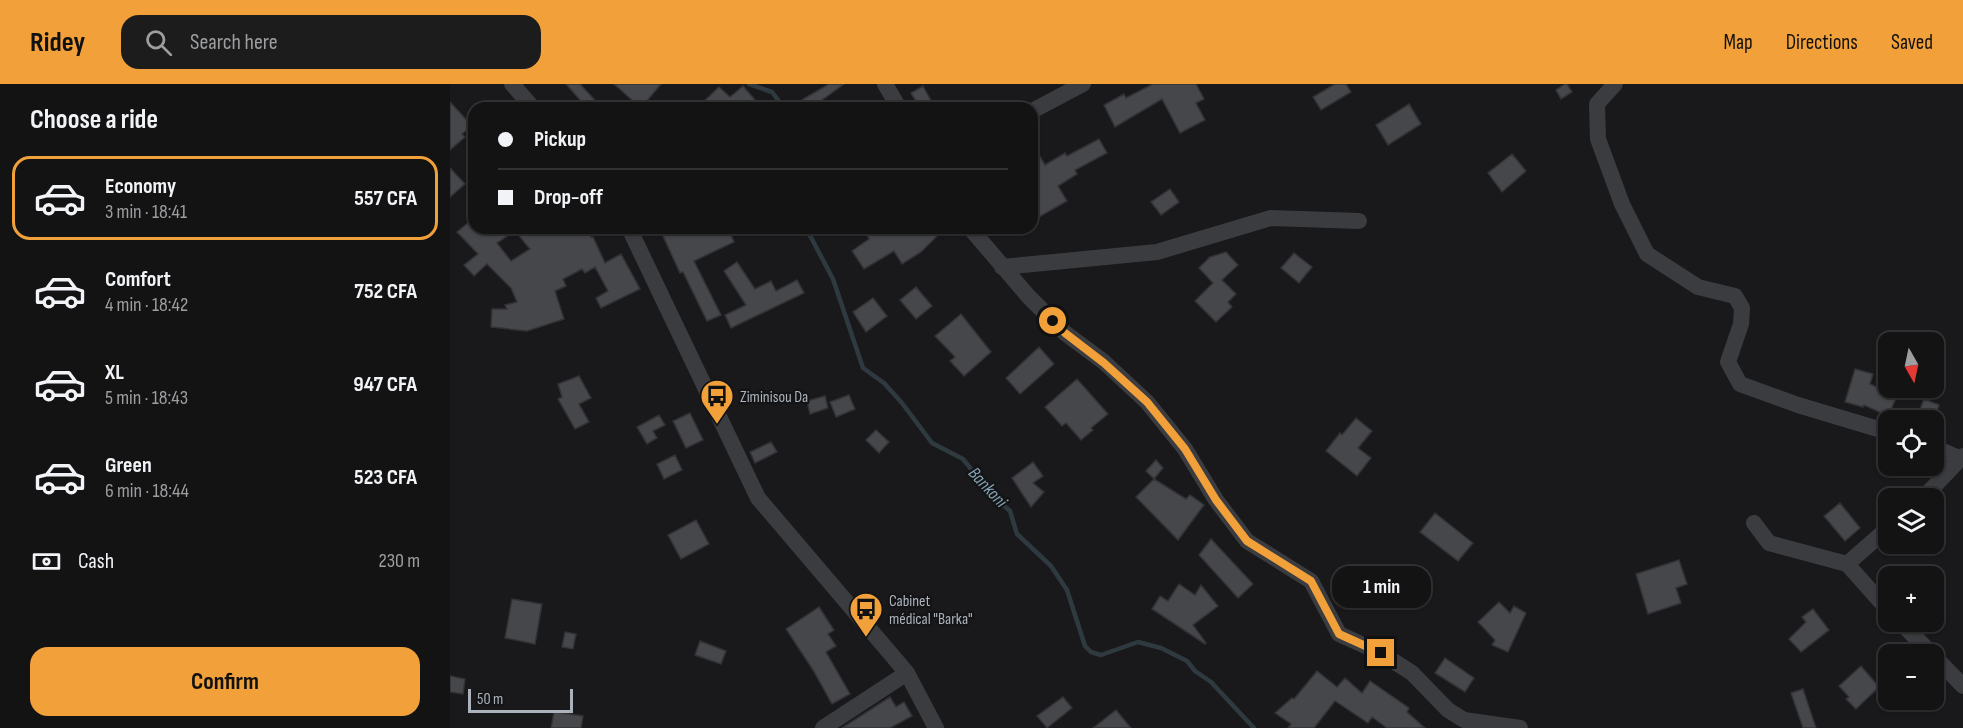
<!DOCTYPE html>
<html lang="en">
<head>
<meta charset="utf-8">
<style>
	body { margin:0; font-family:"Sofia Sans Condensed",sans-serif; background:#1c1c1d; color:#f1f3f6; height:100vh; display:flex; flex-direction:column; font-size:22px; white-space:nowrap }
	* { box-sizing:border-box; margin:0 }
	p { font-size:20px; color:#9d9ea0 }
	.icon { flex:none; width:33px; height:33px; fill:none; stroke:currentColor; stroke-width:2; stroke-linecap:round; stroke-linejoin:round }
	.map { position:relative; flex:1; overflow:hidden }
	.sheet { display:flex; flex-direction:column; background:#131314; width:450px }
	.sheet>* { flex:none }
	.top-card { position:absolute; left:18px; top:18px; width:570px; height:132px; border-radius:18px; box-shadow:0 2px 4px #0004,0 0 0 2px #323234; display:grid; align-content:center; height:132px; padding:0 30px; background:#131314 }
	.needle { width:39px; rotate:171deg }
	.controls { position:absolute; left:1428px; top:248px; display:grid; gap:12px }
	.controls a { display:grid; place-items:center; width:66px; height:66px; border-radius:12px; background:#131314; box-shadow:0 2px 4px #0004,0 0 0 2px #323234; font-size:30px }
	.scale { position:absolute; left:18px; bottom:15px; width:105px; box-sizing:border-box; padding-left:6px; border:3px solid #abb2bb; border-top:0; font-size:16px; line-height:21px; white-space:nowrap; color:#abb2bb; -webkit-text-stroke:4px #141416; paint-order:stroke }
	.end { position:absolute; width:27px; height:27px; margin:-14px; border:8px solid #f2a13a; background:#111; box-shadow:0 0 0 3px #111 }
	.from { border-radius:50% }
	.bubble { position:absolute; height:42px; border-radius:18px; background:#131314; box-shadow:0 2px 4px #0004,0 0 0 2px #323234; font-size:20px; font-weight:700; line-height:42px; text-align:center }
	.top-card b { display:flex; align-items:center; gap:21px; height:57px; font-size:22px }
	.top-card b+b { border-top:2px solid #323234 }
	.top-card i { width:15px; height:15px; background:#f1f3f6 }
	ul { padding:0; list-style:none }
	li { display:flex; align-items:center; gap:18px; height:84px; margin:0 12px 9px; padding:0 18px; border:3px solid transparent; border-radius:18px }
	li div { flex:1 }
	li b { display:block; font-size:22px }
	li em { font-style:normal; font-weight:700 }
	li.on { border-color:#f2a13a }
	li>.icon { width:54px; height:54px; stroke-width:1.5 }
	h2 { padding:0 30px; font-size:27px; line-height:72px }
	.pay { display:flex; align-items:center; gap:15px; height:66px; padding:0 30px; font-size:22px }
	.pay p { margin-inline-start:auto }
	.action { display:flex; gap:12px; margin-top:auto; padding:12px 30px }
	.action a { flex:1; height:69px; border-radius:18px; background:#f2a13a; color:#111; font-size:24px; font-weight:700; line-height:69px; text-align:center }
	header { display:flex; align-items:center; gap:36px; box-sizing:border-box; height:84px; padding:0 30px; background:#f2a13a; color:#111 }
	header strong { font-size:28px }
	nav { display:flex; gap:33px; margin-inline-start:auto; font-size:21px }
	.search { width:420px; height:54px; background:#1c1c1d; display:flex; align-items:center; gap:15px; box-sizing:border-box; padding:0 21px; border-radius:18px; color:#9d9ea0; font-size:22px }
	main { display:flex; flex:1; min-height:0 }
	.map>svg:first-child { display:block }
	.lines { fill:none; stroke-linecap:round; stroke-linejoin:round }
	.stream { stroke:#2f3a40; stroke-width:4.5 }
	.building { fill:#45474b; stroke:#333337; stroke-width:1.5; fill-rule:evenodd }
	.minor { stroke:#3a3c40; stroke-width:16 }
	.route { stroke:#f2a13a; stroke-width:8 }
	.labels { text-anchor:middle; stroke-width:4.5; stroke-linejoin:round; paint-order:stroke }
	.poi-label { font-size:16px; fill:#abb2bb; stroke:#141416; text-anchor:start }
	.water-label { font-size:18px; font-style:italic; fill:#83a3b5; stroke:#141416 }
</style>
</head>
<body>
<header>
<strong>Ridey</strong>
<div class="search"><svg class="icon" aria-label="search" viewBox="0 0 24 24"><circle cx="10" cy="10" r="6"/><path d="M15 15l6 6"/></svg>Search here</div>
<nav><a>Map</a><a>Directions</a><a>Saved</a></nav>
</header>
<main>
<section class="sheet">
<h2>Choose a ride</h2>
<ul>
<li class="on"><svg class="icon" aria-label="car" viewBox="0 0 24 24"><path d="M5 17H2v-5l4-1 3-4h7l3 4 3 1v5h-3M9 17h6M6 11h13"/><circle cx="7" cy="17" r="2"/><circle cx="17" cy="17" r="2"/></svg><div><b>Economy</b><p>3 min · 18:41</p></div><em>557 CFA</em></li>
<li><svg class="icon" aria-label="car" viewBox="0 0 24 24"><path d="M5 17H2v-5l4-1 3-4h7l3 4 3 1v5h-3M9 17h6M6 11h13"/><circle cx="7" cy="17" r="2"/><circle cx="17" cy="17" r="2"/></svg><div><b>Comfort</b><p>4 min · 18:42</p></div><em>752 CFA</em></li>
<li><svg class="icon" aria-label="car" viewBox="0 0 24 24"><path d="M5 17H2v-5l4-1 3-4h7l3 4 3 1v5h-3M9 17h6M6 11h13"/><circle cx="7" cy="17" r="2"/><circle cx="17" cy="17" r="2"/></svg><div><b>XL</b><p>5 min · 18:43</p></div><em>947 CFA</em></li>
<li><svg class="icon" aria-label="car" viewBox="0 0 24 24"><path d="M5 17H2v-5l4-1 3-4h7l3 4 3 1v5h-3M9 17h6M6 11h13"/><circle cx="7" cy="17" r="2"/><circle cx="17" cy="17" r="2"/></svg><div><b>Green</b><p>6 min · 18:44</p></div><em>523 CFA</em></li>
</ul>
<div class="pay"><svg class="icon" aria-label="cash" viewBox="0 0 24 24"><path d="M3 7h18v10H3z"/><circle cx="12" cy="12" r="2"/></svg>Cash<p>230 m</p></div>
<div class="action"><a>Confirm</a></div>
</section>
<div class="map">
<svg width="1513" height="644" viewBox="0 0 1513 644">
	<rect width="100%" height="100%" fill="#19191b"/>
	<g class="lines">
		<path class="stream" d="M299,0L322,8L334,24
			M356,144L383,195L413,284L434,299L452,319L482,359L513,375L543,412L560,427L567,450L601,482L617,506L635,562L641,568L651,571L688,558L711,564L737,577L745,587L761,598L804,644"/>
	</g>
	<path class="building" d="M116,0H130L152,24H120L130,16Z
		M164,0H211L191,24Z
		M379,0H394L361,24H355L350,17Z
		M703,0H746L754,15L746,19L755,36L730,49L712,15L665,43L654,21L674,10L676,14Z
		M885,0H896L901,8L871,26L863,13Z
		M1115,0H1117L1122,8L1111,15L1106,6Z
		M293,2L312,24H247L269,3L280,13Z
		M473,2L485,24H470L461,9Z
		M0,18L22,42L12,50L15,53L0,66Z
		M959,20L971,40L938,61L926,41Z
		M649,55L657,69L625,86L627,90L608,102L617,117L582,137V59L595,81L615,69L617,72Z
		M1062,70L1076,87L1052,108L1038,89Z
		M0,84L15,100L0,113Z
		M720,105L729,118L711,131L701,118Z
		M24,134V144H82L86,148L91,144H136L141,153H143L155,179L171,170L190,205L151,224L146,214L158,207L145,183L135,189L132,185L113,195L116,202L105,207L114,235L77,247L41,243L42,225H57L55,221L67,218L61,204L37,180L24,192L14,181L28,170L7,148ZM65,147L80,165L61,177L47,159Z
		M221,144H278L284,158L244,177L271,231L257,237L233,188L230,189L213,152L223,147Z
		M413,144H495L471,168L452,180L444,167L414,185L402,167L419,155Z
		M776,168L788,181L772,196L786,210L778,218L782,223L766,238L745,217L763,199L749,184L760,173Z
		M844,169L862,183L849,199L831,184Z
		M287,178L305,205L321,197L326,207L347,196L354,209L281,244L275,231L296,221L274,187Z
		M466,203L482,222L466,235L450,216Z
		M423,214L437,232L416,248L403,228Z
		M511,230L541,268L514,292L500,277L505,273L485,252Z
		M589,263L604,280L570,310L556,294Z
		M1405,285L1423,290L1420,300L1447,312L1438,332L1414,321L1413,323L1395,318Z
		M129,292L141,314L129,320L139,338L125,345L108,315L112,313L108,300Z
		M627,295L658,330L641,344L643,346L631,356L616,339L612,342L595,323Z
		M399,311L405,325L386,333L380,318Z
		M375,312L378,324L360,330L357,317Z
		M1474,315L1489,321L1484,336H1466Z
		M240,329L253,356L236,364L223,337Z
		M209,331L215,341L203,347L207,354L197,360L187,343Z
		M906,334L922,347L908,364L921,374L907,392L876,367L890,349L892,351Z
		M426,346L439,358L429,369L416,356Z
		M321,358L327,368L305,379L300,368Z
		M225,371L232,386L214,395L207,380Z
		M706,376L713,384L704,395L696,387Z
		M583,378L593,392L583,399L594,408L581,423L562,394Z
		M704,395L736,415L740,411L754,421L728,456L686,413Z
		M1390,419L1410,444L1395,457L1374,432Z
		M985,429L1023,459L1008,477L970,448Z
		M246,436L259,460L231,475L218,451Z
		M761,455L803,500L788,514L749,471Z
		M1229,476L1237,500L1226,504L1231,519L1198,530L1186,490Z
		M729,500L745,511L751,501L768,522L743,541L756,559L755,560L702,525L710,512L718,517Z
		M62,515L92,520L85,560L55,554Z
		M1049,518L1060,529L1064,522L1076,529L1058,568L1042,561L1045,556L1028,538Z
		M369,523L384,546L378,550L386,562L376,568L400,610L382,620L363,586L336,545Z
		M1363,525L1379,546L1351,568L1339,555L1356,538L1352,533Z
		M115,548L126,550L123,565L112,563Z
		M250,557L276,567L271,580L245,571Z
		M995,574L1024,594L1015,608L985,589Z
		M1411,582L1429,603L1406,625L1396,615L1399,613L1389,602Z
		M867,587L887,603L895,594L912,609L920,597L959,624L957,628L975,644H937L922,633L918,639L885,617L864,644H838L841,640L825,629L842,614L844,615Z
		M0,592L15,595L13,610L0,608Z
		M1353,605L1366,644H1353L1341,609Z
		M440,613L446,623L454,618L462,632L440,644H392Z
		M613,613L622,624L597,644L587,632Z
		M666,626L681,644H643Z
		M104,628L133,632L131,644H101Z"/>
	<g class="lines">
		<path class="minor" d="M62,0L83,24
			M435,0L449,24
			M1165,0L1147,20L1148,55L1172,120L1197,170L1248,203L1285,212L1292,224L1291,240L1278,278L1290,300L1348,321L1438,348
			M582,27L633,0
			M179,144L308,414L457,589L486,644
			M520,144L578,212L615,249L654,278L697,318L735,365L766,416L797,457L861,497L889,550L931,569L962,589L998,626L1014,636L1070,644
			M552,183L707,168L821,134L909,137
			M1484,363L1509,374
			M1473,414L1513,372
			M1304,439L1319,459L1397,480L1438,526
			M1397,480L1438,444
			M1449,537L1482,570
			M1484,572L1513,602
			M373,644L457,589"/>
	</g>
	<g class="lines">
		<path class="route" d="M603,237L615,249L654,279L697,318L735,365L766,416L797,457L861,497L889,550L931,569"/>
	</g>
	<defs>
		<g id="bus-pin" transform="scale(1.725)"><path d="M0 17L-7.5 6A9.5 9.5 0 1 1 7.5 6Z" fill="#f2a13a" stroke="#141416"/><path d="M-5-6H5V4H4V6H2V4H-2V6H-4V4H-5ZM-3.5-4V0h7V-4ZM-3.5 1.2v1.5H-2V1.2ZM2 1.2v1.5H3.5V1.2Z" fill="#111"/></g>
	</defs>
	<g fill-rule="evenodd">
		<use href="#bus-pin" x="267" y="312"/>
		<use href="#bus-pin" x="416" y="525"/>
	</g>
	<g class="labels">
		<g class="poi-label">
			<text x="290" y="318">Ziminisou Da</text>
			<text x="439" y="522">Cabinet<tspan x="439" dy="18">médical "Barka"</tspan></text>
		</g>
		<g class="water-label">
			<text transform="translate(538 403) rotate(47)" y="6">Bankoni</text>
		</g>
	</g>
</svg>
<div class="controls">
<a><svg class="needle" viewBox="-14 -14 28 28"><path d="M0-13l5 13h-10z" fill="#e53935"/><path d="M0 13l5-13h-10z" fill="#9d9ea0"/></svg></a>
<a><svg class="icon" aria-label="locate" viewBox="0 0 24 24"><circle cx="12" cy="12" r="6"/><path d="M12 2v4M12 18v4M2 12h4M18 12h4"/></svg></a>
<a><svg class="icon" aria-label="layers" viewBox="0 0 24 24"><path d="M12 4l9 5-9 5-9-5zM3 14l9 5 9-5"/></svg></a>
<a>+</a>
<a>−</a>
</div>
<div class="scale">50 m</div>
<i class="end from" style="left:603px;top:237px"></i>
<i class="end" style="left:931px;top:569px"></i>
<div class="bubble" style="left:882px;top:482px;width:99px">1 min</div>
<div class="top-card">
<b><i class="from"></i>Pickup</b>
<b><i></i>Drop-off</b>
</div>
</div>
</main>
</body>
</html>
